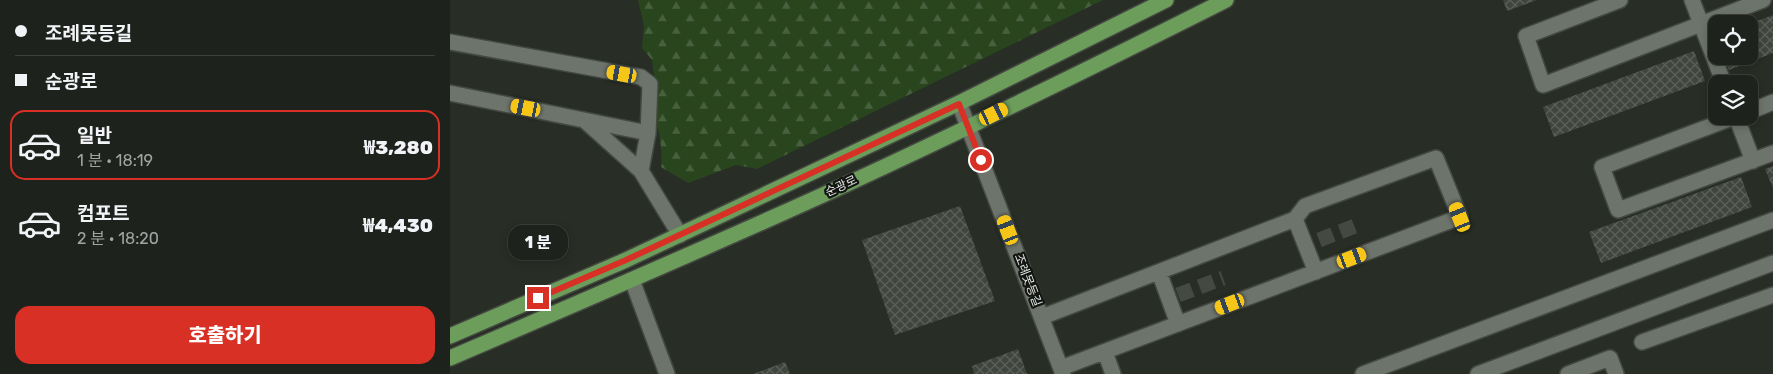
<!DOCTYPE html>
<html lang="ko">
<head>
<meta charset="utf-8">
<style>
	body { margin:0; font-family:Rubik,"Noto Sans KR",sans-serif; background:#262a25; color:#f1f3f6; height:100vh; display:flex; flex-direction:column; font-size:19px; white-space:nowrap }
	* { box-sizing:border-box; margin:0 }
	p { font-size:16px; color:#a1a4a3 }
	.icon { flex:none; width:28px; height:28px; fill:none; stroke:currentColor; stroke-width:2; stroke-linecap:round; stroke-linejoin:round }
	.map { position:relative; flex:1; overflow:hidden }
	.side { display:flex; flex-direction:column; background:#1e221c; width:450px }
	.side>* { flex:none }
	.top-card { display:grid; align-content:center; height:110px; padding:0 15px; background:#1e221c }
	.fabs { position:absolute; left:1258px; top:15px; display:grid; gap:10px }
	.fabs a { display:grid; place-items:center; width:50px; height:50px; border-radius:10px; background:#1e221c; box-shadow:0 2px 8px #0003,0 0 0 1px #3c3f3b; font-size:25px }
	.end { position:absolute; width:22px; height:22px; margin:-11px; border:6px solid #d93025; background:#fff; box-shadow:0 0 0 2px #fff }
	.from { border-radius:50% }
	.bubble { position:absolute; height:35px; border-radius:15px; background:#1e221c; box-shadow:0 2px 8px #0003,0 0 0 1px #3c3f3b; font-size:16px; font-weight:800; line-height:35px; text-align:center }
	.car { position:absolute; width:15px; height:30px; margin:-15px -8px; border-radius:6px; box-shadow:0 0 4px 1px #0007; background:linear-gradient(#f5c518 24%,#345 0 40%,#f5c518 0 76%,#345 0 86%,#f5c518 0) }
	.top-card b { display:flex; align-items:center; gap:18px; height:48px; font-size:19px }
	.top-card b+b { border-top:1px solid #3c3f3b }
	.top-card i { width:12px; height:12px; background:#f1f3f6 }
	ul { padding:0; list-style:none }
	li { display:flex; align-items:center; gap:15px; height:70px; margin:0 10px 8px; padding:0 5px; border:2px solid transparent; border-radius:15px }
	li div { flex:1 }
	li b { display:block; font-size:19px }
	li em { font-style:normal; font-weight:800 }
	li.active { border-color:#d93025 }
	li>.icon { width:45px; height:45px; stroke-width:1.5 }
	.action { display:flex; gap:10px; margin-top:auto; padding:10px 15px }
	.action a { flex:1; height:58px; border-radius:15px; background:#d93025; color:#fff; font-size:20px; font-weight:800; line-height:58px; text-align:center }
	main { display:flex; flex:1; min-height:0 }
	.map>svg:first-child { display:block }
	.forest { fill:url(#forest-firs) }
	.building { fill:url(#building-cross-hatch) }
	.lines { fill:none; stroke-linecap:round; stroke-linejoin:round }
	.minor-tunnel { stroke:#444942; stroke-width:15; stroke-dasharray:15 8; stroke-linecap:butt }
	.minor-casing { stroke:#434841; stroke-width:18 }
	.major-casing { stroke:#434841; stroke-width:18 }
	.minor { stroke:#6d746b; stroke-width:15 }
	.major { stroke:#6c9d5b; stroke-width:15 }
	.route { stroke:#d93025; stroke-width:6 }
	.labels { text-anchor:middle; stroke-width:4.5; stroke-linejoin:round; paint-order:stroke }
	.street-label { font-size:12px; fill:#e3e6e1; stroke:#121511 }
</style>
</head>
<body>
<main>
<section class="side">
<div class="top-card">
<b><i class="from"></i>조례못등길</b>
<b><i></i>순광로</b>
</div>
<ul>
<li class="active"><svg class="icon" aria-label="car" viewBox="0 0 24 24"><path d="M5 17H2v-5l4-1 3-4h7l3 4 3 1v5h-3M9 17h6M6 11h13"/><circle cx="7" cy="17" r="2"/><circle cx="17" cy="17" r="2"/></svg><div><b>일반</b><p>1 분 · 18:19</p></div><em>₩3,280</em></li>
<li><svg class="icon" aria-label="car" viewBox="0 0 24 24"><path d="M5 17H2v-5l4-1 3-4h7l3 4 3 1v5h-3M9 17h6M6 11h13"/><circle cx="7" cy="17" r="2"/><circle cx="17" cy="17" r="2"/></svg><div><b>컴포트</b><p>2 분 · 18:20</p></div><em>₩4,430</em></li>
</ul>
<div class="action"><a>호출하기</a></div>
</section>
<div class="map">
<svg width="1323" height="374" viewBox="0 0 1323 374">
	<defs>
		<pattern id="forest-firs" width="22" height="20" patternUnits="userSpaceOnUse" patternTransform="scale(1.25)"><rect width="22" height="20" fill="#28451e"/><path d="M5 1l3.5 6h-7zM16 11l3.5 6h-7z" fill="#47603e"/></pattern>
		<pattern id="building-cross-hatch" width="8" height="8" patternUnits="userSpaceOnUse" patternTransform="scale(1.25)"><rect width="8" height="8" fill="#40463e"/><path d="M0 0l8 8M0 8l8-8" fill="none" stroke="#5b615a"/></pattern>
	</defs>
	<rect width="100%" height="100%" fill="#282d26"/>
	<path class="forest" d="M188,0H653L307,169L286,165L238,183L211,167C213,143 208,123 198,101L205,86L202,60L192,48L194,26Z"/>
	<path class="building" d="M1053,0H1087L1057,11Z
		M1323,15V53L1279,70L1273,56H1299V24Z
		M1244,51L1255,81L1104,137L1093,107Z
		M1323,166V188L1315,169Z
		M1291,177L1302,207L1151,263L1139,232Z
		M510,206L545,301L445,335L412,240Z
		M568,349L577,374H524L522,366Z
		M335,362L340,374H303Z"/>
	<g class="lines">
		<path class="minor-tunnel" d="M869,240L905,226
			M728,295L773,278"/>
		<g class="minor-casing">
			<path id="minor" d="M1170,0L1076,36L1093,85L1313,0
				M1242,0L1274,84
				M0,42L191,77L200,84L198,133L0,93
				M509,103L613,374
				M1299,112L1323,102
				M1286,116L1303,161
				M1287,116L1152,167L1168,210L1323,153
				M134,120L191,171L230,235
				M191,171L198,133
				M845,219L866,272
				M709,272L728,324
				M182,280L217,374
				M592,317L845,219L855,206L986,158L1010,217L611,368
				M1192,342L1323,295
				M655,352L663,374
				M913,374L1323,220
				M1028,374L1323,263
				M1118,374L1160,358L1166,374"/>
		</g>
		<g class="major-casing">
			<path id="major" d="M0,336L176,260L509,103L716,0
				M0,358C133,301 266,244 397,184C525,125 651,63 776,0"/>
		</g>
		<use href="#minor" class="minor"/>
		<use href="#major" class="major"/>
	</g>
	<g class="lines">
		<path class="route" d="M88,298L176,260L509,104L531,160"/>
	</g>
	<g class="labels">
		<g class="street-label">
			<text transform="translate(391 186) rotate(-25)" y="4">순광로</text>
			<text transform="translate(578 280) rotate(69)" y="4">조례못등길</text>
		</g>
	</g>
</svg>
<div class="fabs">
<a><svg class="icon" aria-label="locate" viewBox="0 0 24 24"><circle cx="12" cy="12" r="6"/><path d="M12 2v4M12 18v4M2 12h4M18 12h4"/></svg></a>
<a><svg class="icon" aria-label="layers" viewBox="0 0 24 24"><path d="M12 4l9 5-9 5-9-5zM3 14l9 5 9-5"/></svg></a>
</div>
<i class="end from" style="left:531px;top:160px"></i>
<i class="end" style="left:88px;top:298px"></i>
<div class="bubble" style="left:58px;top:225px;width:60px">1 분</div>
<i class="car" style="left:172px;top:74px;rotate:280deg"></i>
<i class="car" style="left:76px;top:108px;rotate:281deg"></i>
<i class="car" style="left:544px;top:114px;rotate:64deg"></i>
<i class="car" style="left:1010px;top:217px;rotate:338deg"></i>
<i class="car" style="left:558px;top:230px;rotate:339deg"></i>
<i class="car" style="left:902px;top:258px;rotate:69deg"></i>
<i class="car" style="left:780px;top:304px;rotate:249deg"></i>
</div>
</main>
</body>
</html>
